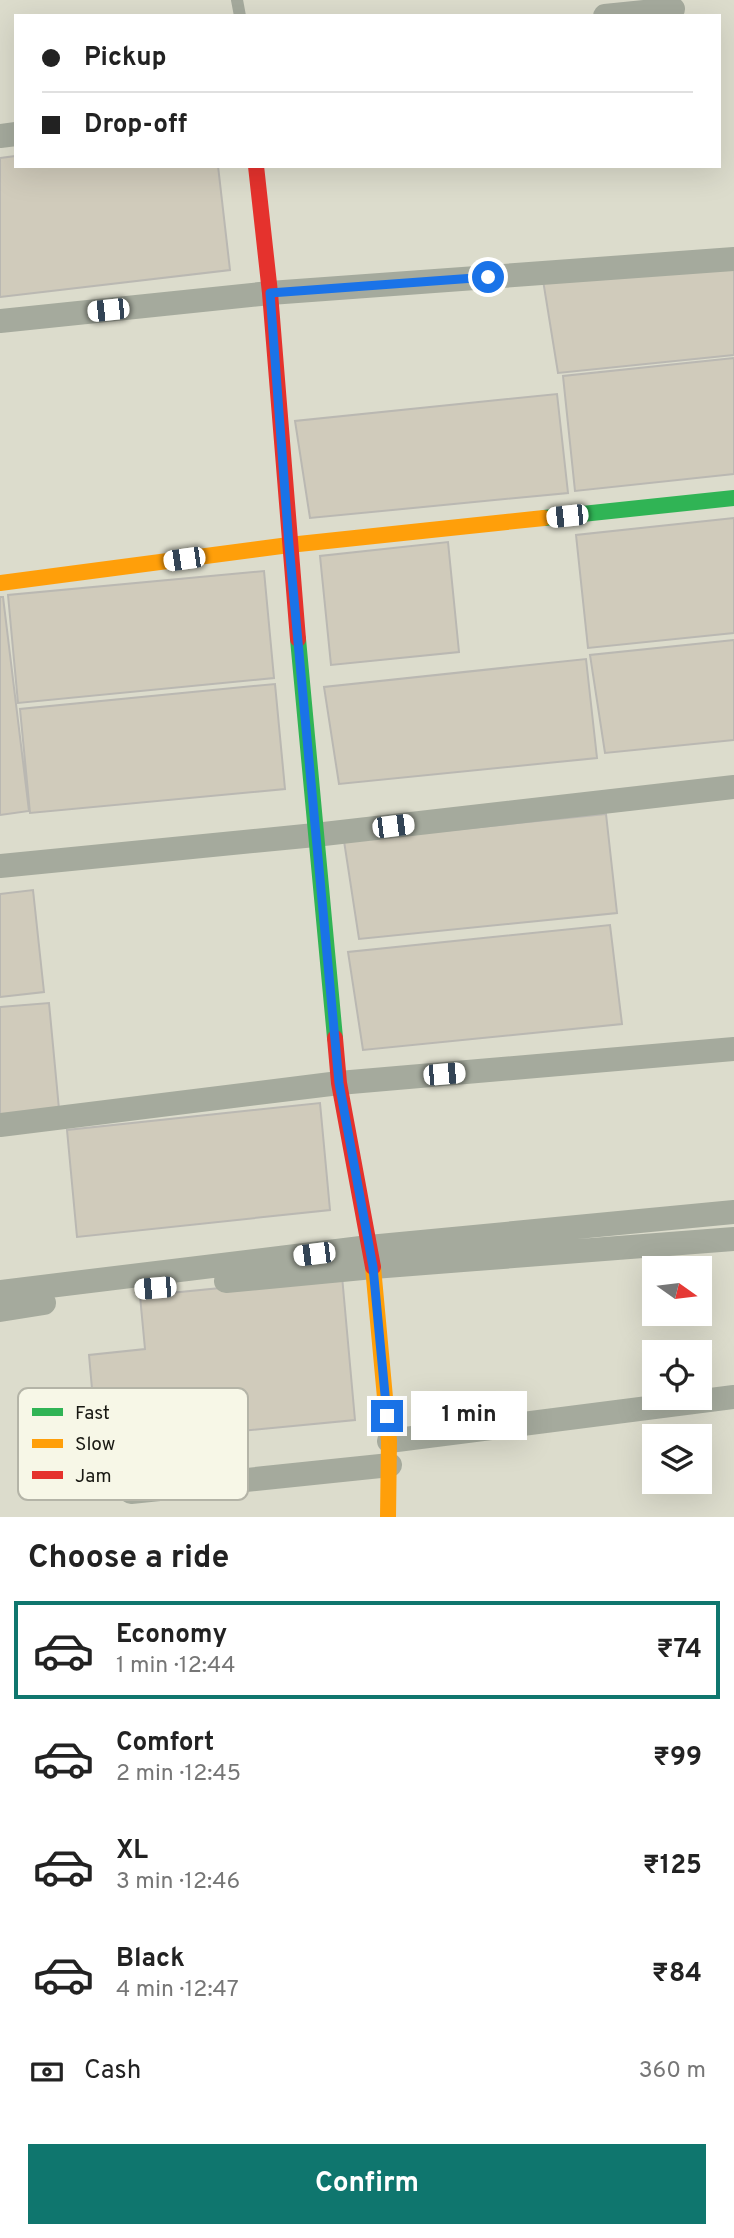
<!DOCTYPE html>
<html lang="en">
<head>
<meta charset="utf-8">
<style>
	body { margin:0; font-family:Overpass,sans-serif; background:#f6f6f6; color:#222; height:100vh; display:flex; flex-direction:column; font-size:26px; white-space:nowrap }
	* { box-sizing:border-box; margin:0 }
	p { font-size:23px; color:#767676 }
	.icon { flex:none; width:38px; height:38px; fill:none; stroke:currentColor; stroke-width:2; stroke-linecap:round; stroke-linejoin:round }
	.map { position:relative; height:1517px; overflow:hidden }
	.drawer { display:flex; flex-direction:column; background:#fff; flex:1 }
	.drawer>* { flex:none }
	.banner { position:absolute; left:14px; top:14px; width:707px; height:154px; border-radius:0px; box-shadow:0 7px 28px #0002; display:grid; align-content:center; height:154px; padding:0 28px; background:#fff }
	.needle { width:46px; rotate:104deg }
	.tools { position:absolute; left:642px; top:1256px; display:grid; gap:14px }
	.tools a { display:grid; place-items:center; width:70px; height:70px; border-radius:0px; background:#fff; box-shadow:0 7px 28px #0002; font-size:35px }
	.end { position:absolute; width:32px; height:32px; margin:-16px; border:9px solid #1a73e8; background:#fff; box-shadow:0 0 0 4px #fff }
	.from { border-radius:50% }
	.bubble { position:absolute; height:49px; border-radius:0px; background:#fff; box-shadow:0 7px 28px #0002; font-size:23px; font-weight:700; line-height:49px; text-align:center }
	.car { position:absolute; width:21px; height:42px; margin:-21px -10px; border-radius:9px; box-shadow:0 0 5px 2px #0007; background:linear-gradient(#fff 24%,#345 0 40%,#fff 0 76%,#345 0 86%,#fff 0) }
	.banner b { display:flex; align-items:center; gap:24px; height:66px; font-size:26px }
	.banner b+b { border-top:2px solid #e0e0e0 }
	.banner i { width:18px; height:18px; background:#222 }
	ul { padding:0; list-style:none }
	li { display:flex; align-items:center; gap:21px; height:98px; margin:0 14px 10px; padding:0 14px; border:4px solid transparent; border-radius:0px }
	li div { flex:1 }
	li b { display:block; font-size:26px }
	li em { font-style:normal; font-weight:700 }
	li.active { border-color:#0f766e }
	li>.icon { width:63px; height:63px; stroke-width:1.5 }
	h2 { padding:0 28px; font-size:32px; line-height:84px }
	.pay { display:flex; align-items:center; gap:18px; height:77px; padding:0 28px; font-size:26px }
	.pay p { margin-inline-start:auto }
	.button { display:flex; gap:14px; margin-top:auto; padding:14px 28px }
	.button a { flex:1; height:80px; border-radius:0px; background:#0f766e; color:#fff; font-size:28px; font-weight:700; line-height:80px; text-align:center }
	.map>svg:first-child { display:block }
	.built { fill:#dcdccc; fill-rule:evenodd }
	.building { fill:#d0cbbb; stroke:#bab8b2; stroke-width:2 }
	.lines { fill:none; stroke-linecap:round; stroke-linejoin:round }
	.lane { stroke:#a5aa9d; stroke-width:12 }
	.street { stroke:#a5aa9d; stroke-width:24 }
	.fast { stroke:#30b455; stroke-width:16 }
	.slow { stroke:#ff9f0a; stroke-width:16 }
	.jam { stroke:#e5322d; stroke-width:16 }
	.route { stroke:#1a73e8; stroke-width:9 }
	.key { fill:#f7f7e7; stroke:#b4b4a7; stroke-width:2 }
	.key-label { font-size:19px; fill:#181812 }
</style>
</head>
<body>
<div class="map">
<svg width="734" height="1517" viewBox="0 0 734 1517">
	<rect width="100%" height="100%" fill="#e6e6de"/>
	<path class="built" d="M0,0H734V1517H0ZM16,16H719V166H16ZM654,1269H700V1314H654ZM654,1353H700V1398H654ZM654,1437H700V1482H654Z"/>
	<path class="building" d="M16,156V166H218L230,270L0,297V158Z
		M734,260V355L558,373L542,274Z
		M734,358V474L575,491L563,376Z
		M557,394L568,493L310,518L295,421Z
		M734,518V633L588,648L576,535Z
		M448,542L459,652L331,665L320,556Z
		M264,571L274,678L18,703L8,595Z
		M0,597H3L29,811L0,815Z
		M734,640V740L605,753L590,655Z
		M586,659L597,758L339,784L324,687Z
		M275,684L285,789L30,813L20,709Z
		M606,814L617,913L359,939L344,841Z
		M33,890L44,992L0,997V894Z
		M610,925L622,1024L363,1050L348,952Z
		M49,1003L59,1109L0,1115V1007Z
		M320,1103L330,1210L77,1237L67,1130Z
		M342,1276L355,1420L97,1445L89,1355L145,1349L140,1296Z"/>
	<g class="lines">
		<path class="lane" d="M237,0L240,16"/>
		<path class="street" d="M605,16L673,9
			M0,136L16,134
			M0,321L270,293L734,259
			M0,866L315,835L734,787
			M0,1125L339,1083L734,1049
			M226,1281L373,1267L734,1239
			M0,1292L369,1247L734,1212
			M0,1310L44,1303
			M389,1441L734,1397
			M131,1492L390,1465"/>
		<path class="fast" d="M544,518L734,498
			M298,639L335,1038"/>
		<path class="slow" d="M0,583L289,545L544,518
			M373,1267L389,1441L388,1517"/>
		<path class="jam" d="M256,166L270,293L298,639
			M335,1038L339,1083L373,1267"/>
	</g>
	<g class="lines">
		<path class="route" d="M387,1416L373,1267L339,1083L289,545L270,293L488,277"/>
	</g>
	<rect x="18" y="1388" width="230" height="112" rx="10" class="key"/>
	<rect x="32" y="1408" width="31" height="8" fill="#30b455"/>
	<rect x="32" y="1439" width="31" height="9" fill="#ff9f0a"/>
	<rect x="32" y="1471" width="31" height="8" fill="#e5322d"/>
	<g class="key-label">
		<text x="75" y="1419">Fast</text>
		<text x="75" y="1450">Slow</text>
		<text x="75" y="1482">Jam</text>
	</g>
</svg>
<div class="tools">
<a><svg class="needle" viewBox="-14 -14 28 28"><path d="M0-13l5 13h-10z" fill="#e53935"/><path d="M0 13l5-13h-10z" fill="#767676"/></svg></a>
<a><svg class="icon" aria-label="locate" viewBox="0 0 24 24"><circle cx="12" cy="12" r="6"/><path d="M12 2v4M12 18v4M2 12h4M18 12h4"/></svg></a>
<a><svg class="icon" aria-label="layers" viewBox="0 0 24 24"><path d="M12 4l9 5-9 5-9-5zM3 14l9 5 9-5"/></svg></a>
</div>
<i class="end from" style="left:488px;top:277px"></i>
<i class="end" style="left:387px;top:1416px"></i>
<div class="bubble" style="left:411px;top:1391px;width:116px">1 min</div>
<i class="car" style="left:108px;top:310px;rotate:264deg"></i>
<i class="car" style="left:567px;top:516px;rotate:264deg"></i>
<i class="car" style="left:184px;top:559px;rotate:262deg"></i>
<i class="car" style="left:393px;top:826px;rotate:83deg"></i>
<i class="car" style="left:444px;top:1074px;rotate:85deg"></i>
<i class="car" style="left:314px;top:1254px;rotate:263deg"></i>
<i class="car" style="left:155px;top:1288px;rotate:265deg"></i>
<div class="banner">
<b><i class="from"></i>Pickup</b>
<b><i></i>Drop-off</b>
</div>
</div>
<section class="drawer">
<h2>Choose a ride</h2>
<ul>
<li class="active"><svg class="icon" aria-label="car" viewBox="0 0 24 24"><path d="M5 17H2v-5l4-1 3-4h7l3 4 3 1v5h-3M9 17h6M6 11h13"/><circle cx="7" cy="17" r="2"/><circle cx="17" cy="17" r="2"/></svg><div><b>Economy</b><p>1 min · 12:44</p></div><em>₹74</em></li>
<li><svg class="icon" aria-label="car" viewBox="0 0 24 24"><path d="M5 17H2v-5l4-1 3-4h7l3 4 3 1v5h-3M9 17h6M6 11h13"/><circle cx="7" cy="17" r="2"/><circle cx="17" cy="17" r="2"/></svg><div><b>Comfort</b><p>2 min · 12:45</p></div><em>₹99</em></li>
<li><svg class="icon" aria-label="car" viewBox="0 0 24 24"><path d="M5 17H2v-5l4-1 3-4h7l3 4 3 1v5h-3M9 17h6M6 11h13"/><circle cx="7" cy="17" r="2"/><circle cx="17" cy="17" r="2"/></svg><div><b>XL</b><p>3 min · 12:46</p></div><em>₹125</em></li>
<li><svg class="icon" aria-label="car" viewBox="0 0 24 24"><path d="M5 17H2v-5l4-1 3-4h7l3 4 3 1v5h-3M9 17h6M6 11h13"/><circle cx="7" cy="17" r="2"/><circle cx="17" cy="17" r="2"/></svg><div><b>Black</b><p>4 min · 12:47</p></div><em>₹84</em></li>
</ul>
<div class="pay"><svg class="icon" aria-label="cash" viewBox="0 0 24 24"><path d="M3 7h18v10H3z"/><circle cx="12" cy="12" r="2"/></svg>Cash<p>360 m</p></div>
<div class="button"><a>Confirm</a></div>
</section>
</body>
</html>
